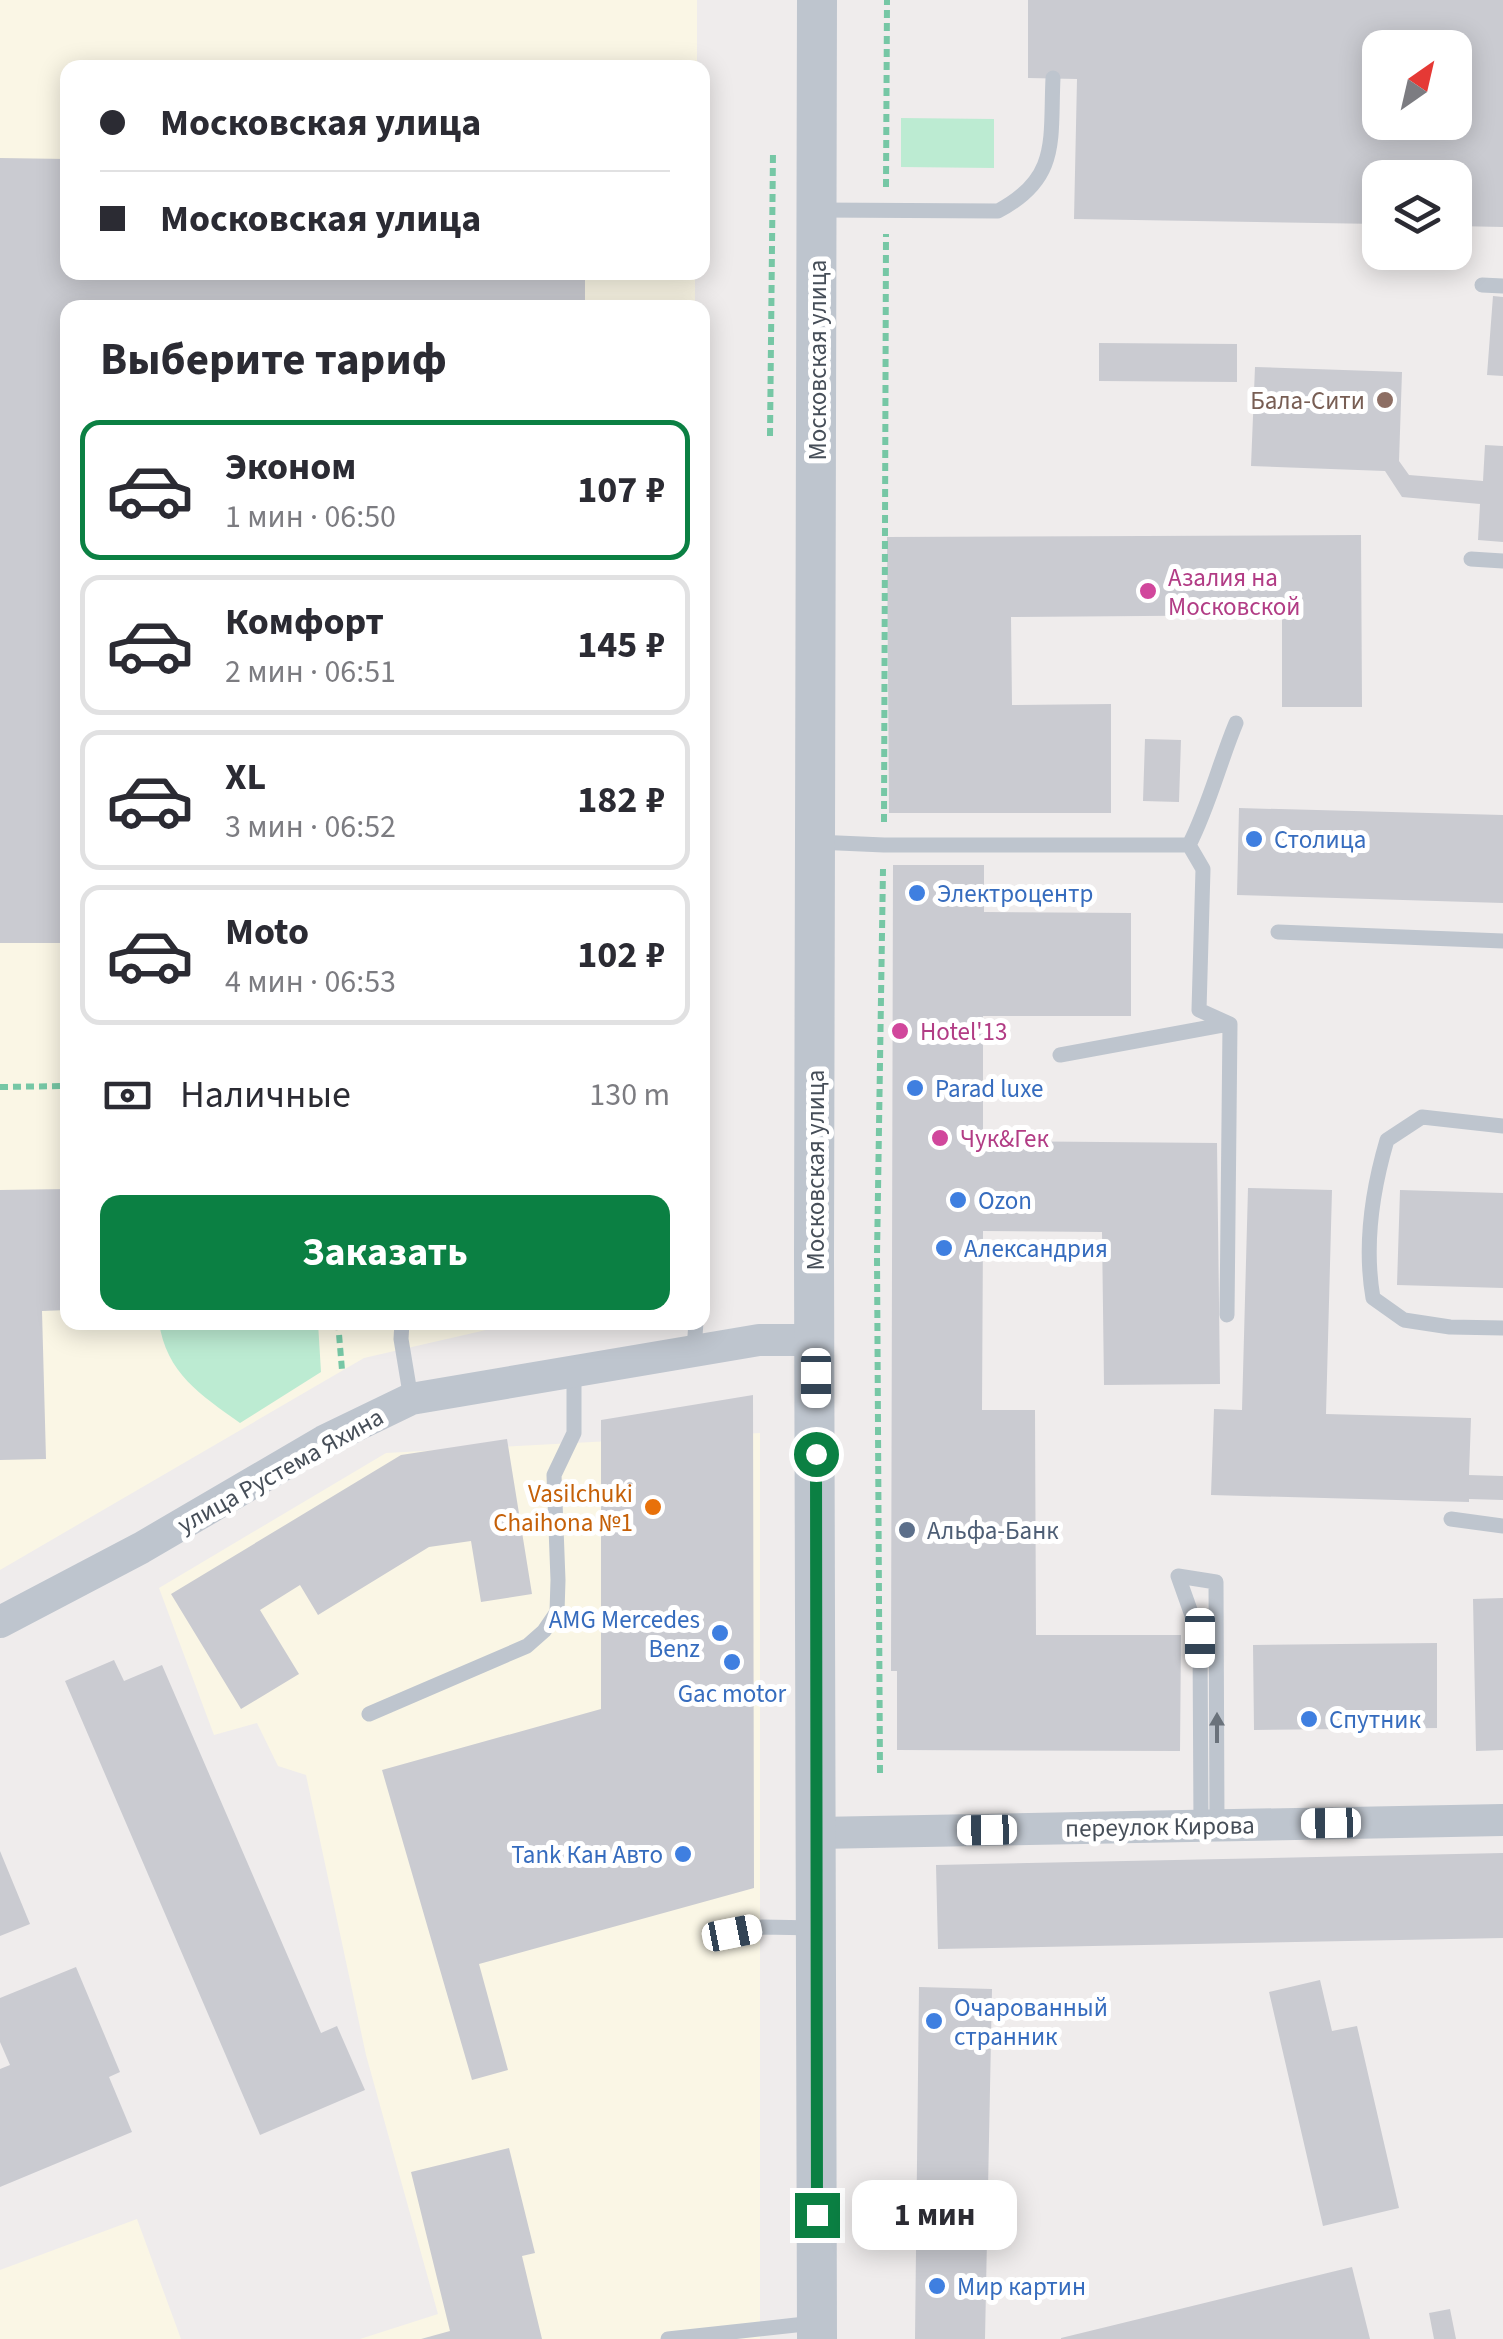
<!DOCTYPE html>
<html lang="ru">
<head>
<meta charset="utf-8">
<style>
	body { margin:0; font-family:"Source Sans 3",sans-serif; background:#f2f2f3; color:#2b2b33; height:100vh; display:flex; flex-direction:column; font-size:38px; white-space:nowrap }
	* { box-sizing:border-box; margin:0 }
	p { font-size:32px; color:#7c7c81 }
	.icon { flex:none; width:55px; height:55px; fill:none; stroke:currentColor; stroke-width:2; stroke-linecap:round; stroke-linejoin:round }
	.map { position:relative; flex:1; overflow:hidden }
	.side { position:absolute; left:60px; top:300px; width:650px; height:1030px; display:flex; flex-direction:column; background:#fff; border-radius:20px; box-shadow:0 5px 25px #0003 }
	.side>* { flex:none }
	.banner { position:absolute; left:60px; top:60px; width:650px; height:220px; border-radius:20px; box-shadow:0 5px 25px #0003; display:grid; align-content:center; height:220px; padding:0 40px; background:#fff }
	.needle { width:65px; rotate:34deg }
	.controls { position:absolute; left:1362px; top:30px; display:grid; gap:20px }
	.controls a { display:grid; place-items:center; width:110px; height:110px; border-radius:20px; background:#fff; box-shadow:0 5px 25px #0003; font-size:50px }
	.end { position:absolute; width:45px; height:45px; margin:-22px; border:12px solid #0b8043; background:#fff; box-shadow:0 0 0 5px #fff }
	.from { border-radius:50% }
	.bubble { position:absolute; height:70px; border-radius:20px; background:#fff; box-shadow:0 5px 25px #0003; font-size:32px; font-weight:700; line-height:70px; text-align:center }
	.car { position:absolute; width:30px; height:60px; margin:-30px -15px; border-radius:12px; box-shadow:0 0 8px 2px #0007; background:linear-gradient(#fff 24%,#345 0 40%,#fff 0 76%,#345 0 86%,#fff 0) }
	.banner b { display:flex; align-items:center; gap:35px; height:95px; font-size:38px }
	.banner b+b { border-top:2px solid #e1e1e2 }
	.banner i { width:25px; height:25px; background:#2b2b33 }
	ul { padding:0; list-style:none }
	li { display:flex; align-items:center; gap:30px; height:140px; margin:0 20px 15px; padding:0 20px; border:5px solid #e1e1e2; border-radius:20px }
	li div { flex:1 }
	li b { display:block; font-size:38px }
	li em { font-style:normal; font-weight:700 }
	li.on { border-color:#0b8043 }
	li>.icon { width:90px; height:90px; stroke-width:1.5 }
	h2 { padding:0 40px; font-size:45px; line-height:120px }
	.pay { display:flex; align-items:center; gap:25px; height:110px; padding:0 40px; font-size:38px }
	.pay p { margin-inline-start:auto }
	.primary-button { display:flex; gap:20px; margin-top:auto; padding:20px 40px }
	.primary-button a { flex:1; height:115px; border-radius:20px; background:#0b8043; color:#fff; font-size:40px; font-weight:700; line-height:115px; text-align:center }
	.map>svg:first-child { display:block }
	.commercial { fill:#faf6e5 }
	.green { fill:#bcebd2 }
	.building { fill:#cacbd1; fill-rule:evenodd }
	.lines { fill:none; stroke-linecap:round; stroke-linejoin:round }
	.path { stroke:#76c7a5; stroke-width:6; stroke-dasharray:8 5; stroke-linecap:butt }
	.service { stroke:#bec5ce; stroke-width:15 }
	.minor { stroke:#bec5ce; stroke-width:32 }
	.tertiary { stroke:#bec5ce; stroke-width:40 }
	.oneway { fill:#6a727b }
	.route { stroke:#0b8043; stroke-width:12 }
	.education-dot { fill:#8d6e63; stroke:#fff; stroke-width:4 }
	.hotel-dot { fill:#d1479c; stroke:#fff; stroke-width:4 }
	.shop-dot { fill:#3f7fe0; stroke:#fff; stroke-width:4 }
	.food-dot { fill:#e8710a; stroke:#fff; stroke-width:4 }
	.service-dot { fill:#5c6f8a; stroke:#fff; stroke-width:4 }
	.labels { text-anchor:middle; stroke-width:10; stroke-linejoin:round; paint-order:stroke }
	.street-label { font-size:25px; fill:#464e58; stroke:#fff }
	.education-label { font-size:25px; fill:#785e54; stroke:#fff; text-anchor:end }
	.hotel-label { font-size:25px; fill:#b23c85; stroke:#fff; text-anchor:start }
	.shop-label { font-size:25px; fill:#366cbe; stroke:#fff; text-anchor:start }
	.food-label { font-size:25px; fill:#c56008; stroke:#fff; text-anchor:end }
	.service-label { font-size:25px; fill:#4e5e75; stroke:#fff; text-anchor:start }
</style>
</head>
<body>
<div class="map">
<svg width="1503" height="2339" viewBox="0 0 1503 2339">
	<rect width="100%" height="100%" fill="#efecec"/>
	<path class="commercial" d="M0,0H697V67L68,68V272L695,273V307L68,308V1322L517,1323L364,1358L0,1570Z
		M760,1433V2339H360L438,2314L366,2055L306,1775L278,1766L257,1723L214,1735L159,1588L386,1453Z
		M137,2219L181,2339H0V2270Z"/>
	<path class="green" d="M901,118L994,119V168L901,167Z
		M159,1322L318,1323L321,1372L240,1423C201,1395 166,1373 159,1322Z"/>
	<path class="building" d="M1028,0H1503V227L1455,226V178H1380V224L1074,219L1077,79L1028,78ZM1380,48H1455V122H1380Z
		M0,158L68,159V272H585V308H68V943H0Z
		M1493,296L1503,297V376L1487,375Z
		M1099,343L1237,344V382L1099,381Z
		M1255,367L1402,372L1399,461L1409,475L1483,481L1485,445L1503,446V542L1478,540L1480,504L1402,497L1385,471L1251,466Z
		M1361,535L1362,707H1282V615L1011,617L1012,705L1111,704V813H889L887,537Z
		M1145,739L1181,740L1179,802L1143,801Z
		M1239,808L1503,815V903L1237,895Z
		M893,865H984V912L1131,913V1016H983V1141L1217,1143L1220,1384L1104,1385L1102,1232L983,1231L982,1410H1035L1036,1635H1181L1180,1751L897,1750V1671H891Z
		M1248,1188L1332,1190L1326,1414L1471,1418L1469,1475L1503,1476V1500L1469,1499V1502L1211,1495L1214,1409L1242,1410Z
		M68,1189V1310L42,1311L46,1459L0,1460V1190Z
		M1400,1190L1503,1193V1288L1397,1285Z
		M753,1395L754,1888L479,1964L508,2070L472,2080L382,1770L601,1709V1420Z
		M507,1439L532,1594L481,1602L471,1541L429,1547L318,1615L300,1585L260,1610L299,1674L241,1709L171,1594L401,1455Z
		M1503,1598V1750L1476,1751L1473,1599Z
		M1437,1643V1728L1254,1730L1253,1645Z
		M114,1660L124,1681L162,1665L321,2033L337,2026L365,2090L260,2135L65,1681Z
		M0,1851L30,1924L0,1936Z
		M1503,1853V1938L938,1949L936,1865Z
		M76,1967L120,2072L109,2077L132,2132L0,2187V2069L10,2065L0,2042V1998Z
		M1320,1980L1332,2031L1357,2026L1399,2208L1323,2226L1269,1992Z
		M919,1987L992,1989L985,2339H915Z
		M509,2148L535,2253L522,2256L542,2339H421L450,2331L411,2172Z
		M1352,2267L1370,2339H1061V2338Z
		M1450,2309L1456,2339H1434L1429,2313Z"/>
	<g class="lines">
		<path class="path" d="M886,187L887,0
			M770,436L773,152
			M884,822L886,234
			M0,1087L68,1086
			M338,1322L342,1370
			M880,1773L877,1256L883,869"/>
		<path class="service" d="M817,210L998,211C1060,178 1050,140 1053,78
			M1482,285L1503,286
			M1471,559L1503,561
			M816,842L884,845H1189L1203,869L1199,1010L1230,1024L1227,1315
			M1189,845C1209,806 1219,764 1236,723
			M1278,932L1503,941
			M1060,1055L1228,1024
			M1503,1126L1422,1117L1387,1140C1372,1191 1364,1246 1373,1298L1404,1320L1450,1327L1503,1328
			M402,1322L401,1339L411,1399
			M694,1350L696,1322
			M1451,1519L1503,1526
			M369,1714L527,1646L544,1631L557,1612L558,1580L554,1475L574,1433V1372
			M1201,1826L1200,1638L1178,1576L1216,1582L1217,1825
			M731,1933L762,1927L817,1928
			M668,2339L814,2323"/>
		<path class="minor" d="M0,1622L141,1548L324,1441L411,1399L759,1340H816
			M817,1833L1503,1820"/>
		<path class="tertiary" d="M817,0L814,1256L817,2339"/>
	</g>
	<defs><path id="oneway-solid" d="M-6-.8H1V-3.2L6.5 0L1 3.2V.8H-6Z" transform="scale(2.5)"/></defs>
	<use class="oneway" href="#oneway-solid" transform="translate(1217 1728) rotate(-90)"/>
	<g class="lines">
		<path class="route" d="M816,1454L817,2215"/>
	</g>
	<circle class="education-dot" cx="1385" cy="400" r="10"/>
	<g class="hotel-dot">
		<circle cx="1148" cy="591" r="10"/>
		<circle cx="900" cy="1031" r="10"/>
		<circle cx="940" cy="1138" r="10"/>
	</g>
	<g class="shop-dot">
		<circle cx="1254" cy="839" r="10"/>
		<circle cx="917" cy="893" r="10"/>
		<circle cx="915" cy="1088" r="10"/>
		<circle cx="958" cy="1200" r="10"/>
		<circle cx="944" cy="1248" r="10"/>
		<circle cx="720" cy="1633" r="10"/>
		<circle cx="732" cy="1662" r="10"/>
		<circle cx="1309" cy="1719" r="10"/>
		<circle cx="683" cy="1854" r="10"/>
		<circle cx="934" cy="2021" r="10"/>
		<circle cx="937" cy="2286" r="10"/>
	</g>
	<circle class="food-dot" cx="653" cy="1507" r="10"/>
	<circle class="service-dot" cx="907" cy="1530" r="10"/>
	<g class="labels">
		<g class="street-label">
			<text transform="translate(817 360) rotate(-90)" y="9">Московская улица</text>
			<text transform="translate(815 1170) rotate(-90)" y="9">Московская улица</text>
			<text transform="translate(280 1470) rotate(-29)" y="9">улица Рустема Яхина</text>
			<text transform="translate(1160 1826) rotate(-1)" y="9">переулок Кирова</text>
		</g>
		<g class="education-label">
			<text x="1365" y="409">Бала-Сити</text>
		</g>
		<g class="hotel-label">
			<text x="1168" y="586">Азалия на<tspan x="1168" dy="29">Московской</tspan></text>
			<text x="920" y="1040">Hotel'13</text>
			<text x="960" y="1147">Чук&amp;Гек</text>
		</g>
		<g class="shop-label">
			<text x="1274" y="848">Столица</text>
			<text x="937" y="902">Электроцентр</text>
			<text x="935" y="1097">Parad luxe</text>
			<text x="978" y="1209">Ozon</text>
			<text x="964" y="1257">Александрия</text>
			<text x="700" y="1628" text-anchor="end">AMG Mercedes<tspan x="700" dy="29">Benz</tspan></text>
			<text x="732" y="1702" text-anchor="middle">Gac motor</text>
			<text x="1329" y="1728">Спутник</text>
			<text x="663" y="1863" text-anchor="end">Tank Кан Авто</text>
			<text x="954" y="2016">Очарованный<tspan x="954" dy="29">странник</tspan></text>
			<text x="957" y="2295">Мир картин</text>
		</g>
		<g class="food-label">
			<text x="633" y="1502">Vasilchuki<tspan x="633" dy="29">Chaihona №1</tspan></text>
		</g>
		<g class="service-label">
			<text x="927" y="1539">Альфа-Банк</text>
		</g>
	</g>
</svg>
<div class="controls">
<a><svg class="needle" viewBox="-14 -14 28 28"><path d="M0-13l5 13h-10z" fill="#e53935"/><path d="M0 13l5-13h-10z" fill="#7c7c81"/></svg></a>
<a><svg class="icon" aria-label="layers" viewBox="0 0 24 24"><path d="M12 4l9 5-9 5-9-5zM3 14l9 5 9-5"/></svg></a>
</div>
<i class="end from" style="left:816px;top:1454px"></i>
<i class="end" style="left:817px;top:2215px"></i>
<div class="bubble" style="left:852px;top:2180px;width:165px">1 мин</div>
<i class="car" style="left:816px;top:1378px;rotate:180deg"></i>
<i class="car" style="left:1200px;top:1638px;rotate:180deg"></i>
<i class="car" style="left:1331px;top:1823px;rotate:269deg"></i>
<i class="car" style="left:987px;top:1830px;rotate:269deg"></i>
<i class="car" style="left:732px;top:1933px;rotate:79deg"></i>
<div class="banner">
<b><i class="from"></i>Московская улица</b>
<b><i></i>Московская улица</b>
</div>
<section class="side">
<h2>Выберите тариф</h2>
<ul>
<li class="on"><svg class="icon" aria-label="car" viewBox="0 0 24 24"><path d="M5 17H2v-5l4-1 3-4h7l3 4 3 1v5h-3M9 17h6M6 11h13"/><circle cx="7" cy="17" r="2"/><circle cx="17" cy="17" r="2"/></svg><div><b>Эконом</b><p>1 мин · 06:50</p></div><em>107 ₽</em></li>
<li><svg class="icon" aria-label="car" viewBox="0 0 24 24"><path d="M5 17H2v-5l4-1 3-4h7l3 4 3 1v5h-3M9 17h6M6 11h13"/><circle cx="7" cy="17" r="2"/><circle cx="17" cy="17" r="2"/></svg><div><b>Комфорт</b><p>2 мин · 06:51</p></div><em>145 ₽</em></li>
<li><svg class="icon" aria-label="car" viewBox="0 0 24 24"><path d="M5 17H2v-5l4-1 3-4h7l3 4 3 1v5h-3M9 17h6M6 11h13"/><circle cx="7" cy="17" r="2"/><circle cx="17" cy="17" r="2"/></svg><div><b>XL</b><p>3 мин · 06:52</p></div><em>182 ₽</em></li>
<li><svg class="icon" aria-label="car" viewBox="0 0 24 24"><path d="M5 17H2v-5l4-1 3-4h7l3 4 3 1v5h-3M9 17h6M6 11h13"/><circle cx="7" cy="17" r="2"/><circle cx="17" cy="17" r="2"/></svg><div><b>Moto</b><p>4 мин · 06:53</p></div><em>102 ₽</em></li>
</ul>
<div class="pay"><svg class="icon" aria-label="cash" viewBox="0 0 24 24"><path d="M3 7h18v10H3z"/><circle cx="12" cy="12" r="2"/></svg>Наличные<p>130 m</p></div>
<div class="primary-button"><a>Заказать</a></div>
</section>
</div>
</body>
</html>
